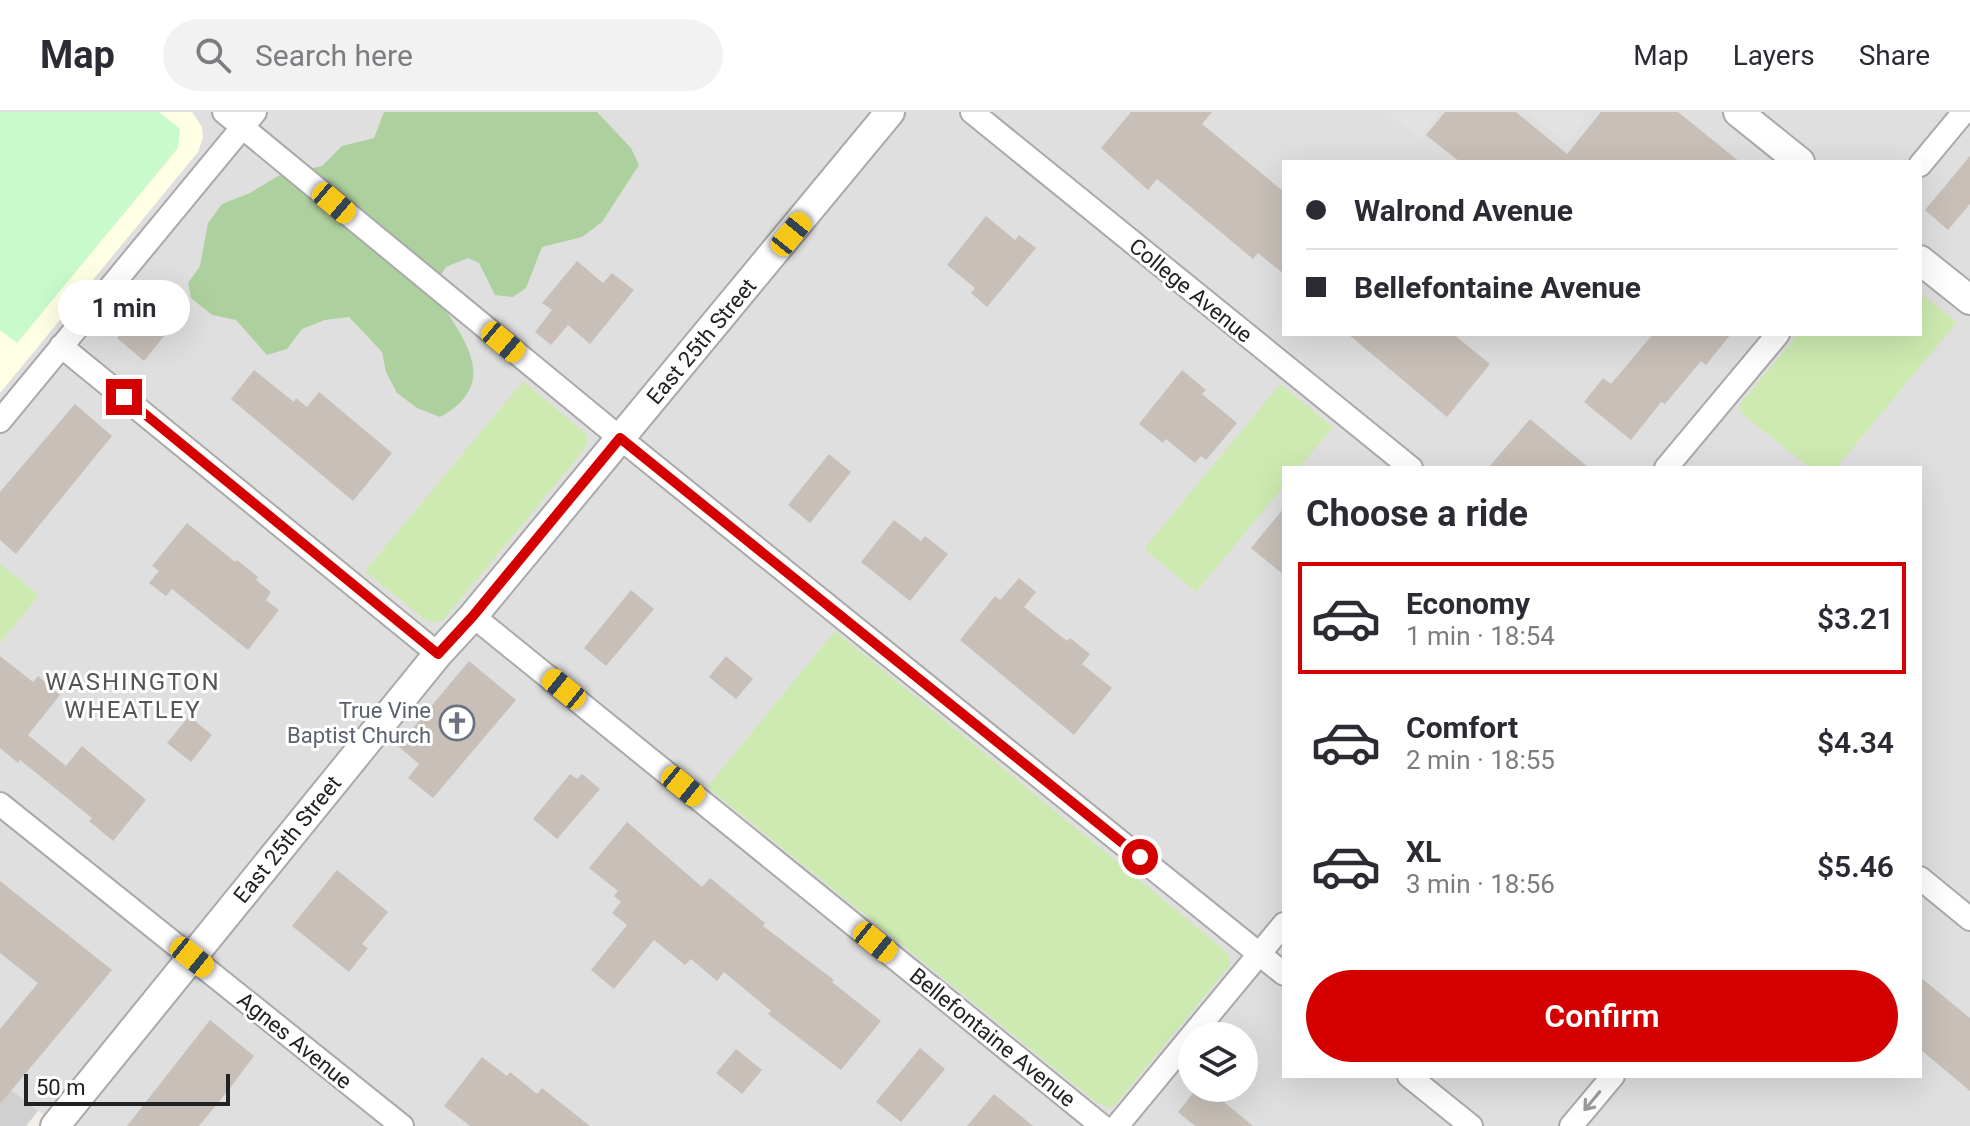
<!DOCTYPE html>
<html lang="en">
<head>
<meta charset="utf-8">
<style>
	body { margin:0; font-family:Roboto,sans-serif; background:#f2f2f3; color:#2b2b33; height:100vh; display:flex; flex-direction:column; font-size:30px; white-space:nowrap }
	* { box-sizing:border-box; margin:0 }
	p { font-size:26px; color:#7c7c81 }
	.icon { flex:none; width:44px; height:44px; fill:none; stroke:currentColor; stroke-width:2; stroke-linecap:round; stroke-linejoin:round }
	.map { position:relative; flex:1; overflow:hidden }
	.side { position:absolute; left:1282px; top:354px; width:640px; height:612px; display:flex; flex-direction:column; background:#fff; border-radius:0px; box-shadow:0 8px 32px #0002 }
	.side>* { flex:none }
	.hud { position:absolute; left:1282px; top:48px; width:640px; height:176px; border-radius:0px; box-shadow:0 8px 32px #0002; display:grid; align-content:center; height:176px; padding:0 24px; background:#fff }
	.buttons { position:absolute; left:1178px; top:910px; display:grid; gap:16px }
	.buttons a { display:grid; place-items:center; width:80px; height:80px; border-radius:50%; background:#fff; box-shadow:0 8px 32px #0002; font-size:40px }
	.scale { position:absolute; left:24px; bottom:20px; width:206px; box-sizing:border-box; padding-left:8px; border:4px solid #222; border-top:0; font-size:22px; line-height:28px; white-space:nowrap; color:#222; -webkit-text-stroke:6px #fff; paint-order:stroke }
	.end { position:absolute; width:36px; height:36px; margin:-18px; border:10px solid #d40000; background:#fff; box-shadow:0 0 0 4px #fff }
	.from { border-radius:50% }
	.bubble { position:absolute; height:56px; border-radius:28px; background:#fff; box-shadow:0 8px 32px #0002; font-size:26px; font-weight:600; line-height:56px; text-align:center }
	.car { position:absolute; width:24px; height:48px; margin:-24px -12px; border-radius:10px; box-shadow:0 0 6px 2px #0007; background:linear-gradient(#f5c518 24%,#345 0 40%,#f5c518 0 76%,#345 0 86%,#f5c518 0) }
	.hud b { display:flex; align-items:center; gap:28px; height:76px; font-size:30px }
	.hud b+b { border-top:2px solid #e1e1e2 }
	.hud i { width:20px; height:20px; background:#2b2b33 }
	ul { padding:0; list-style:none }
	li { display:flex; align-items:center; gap:24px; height:112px; margin:0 16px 12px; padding:0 8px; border:4px solid transparent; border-radius:0px }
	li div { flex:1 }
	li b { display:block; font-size:30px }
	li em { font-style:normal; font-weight:600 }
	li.current { border-color:#d40000 }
	li>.icon { width:72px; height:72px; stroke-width:1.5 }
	h2 { padding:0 24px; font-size:36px; line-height:96px }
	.action { display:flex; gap:16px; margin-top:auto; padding:16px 24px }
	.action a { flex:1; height:92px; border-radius:48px; background:#d40000; color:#fff; font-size:32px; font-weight:600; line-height:92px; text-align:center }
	header { display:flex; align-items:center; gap:48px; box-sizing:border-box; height:112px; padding:0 40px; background:#fff; border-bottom:2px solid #e1e1e2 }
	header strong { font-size:38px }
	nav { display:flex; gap:44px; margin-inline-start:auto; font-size:28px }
	.search { width:560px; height:72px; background:#f2f2f3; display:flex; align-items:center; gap:20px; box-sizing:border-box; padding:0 28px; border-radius:44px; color:#7c7c81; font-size:30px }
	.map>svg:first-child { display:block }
	.residential { fill:#e0dfdf; fill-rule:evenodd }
	.education { fill:#ffffe5 }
	.religious { fill:#d0d0d0 }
	.grass { fill:#cdebb0 }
	.forest { fill:#add19e }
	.park { fill:#c8facc }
	.parking { fill:#e2e2e2 }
	.building { fill:#c7bfb8 }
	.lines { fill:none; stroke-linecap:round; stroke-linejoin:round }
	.minor-casing { stroke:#a9a9a9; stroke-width:26 }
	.tertiary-casing { stroke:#a9a9a9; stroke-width:32 }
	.minor { stroke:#fff; stroke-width:22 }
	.tertiary { stroke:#fff; stroke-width:28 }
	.oneway { stroke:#9c9c9c }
	.route { stroke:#d40000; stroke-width:10 }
	.labels { text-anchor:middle; stroke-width:6; stroke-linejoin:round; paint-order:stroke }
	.street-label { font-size:22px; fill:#222; stroke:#fff }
	.worship-label { font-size:22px; fill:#5b616d; stroke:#fff; text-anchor:end }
	.neighbourhood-label { font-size:24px; letter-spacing:2px; fill:#555; stroke:#fff }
</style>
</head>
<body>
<header>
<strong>Map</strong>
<div class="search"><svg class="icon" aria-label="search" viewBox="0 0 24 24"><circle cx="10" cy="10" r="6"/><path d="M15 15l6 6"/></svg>Search here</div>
<nav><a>Map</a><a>Layers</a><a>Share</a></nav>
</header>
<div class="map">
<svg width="1970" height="1014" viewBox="0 0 1970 1014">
	<rect width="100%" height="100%" fill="#f2efe9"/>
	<path class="residential" d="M0,0H1970V1014H58L0,969ZM1284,50H1920V222H1284ZM1284,356H1920V964H1284ZM1192,924H1244V976H1192Z"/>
	<path class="education" d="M0,0H192L202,15L203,26L198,40L0,281Z"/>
	<path class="religious" d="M0,969L38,999L26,1014H0Z"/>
	<path class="grass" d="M1920,181L1957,210L1836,356H1810L1741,301L1739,293L1798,222H1920Z
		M523,269L585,321L588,328L583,339L443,508L433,511L423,506L365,459Z
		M1280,272L1333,315L1299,356H1284V374L1196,480L1144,437Z
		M0,452L39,483L0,531Z
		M835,519L1222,836L1229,844L1230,852L1226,858L1114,994L1106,995L1096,990L707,675Z"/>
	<path class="forest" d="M384,0H597L631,36L639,53L602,110L582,125L542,135L526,176L513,185L495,183L479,151L468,146L446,155L432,177C458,220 506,269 440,305L417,296L397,281L386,260L382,240L349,205L325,208L302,217L287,237L267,243L236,208L212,203L191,186L188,171L200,154L208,111L222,92L250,81L278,64L322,54L342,34L374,26Z"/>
	<path class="park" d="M0,0H159L180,17L178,36L17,231L0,218Z"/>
	<path class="parking" d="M1387,0H1439L1419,27Z
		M1525,0H1581L1586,7L1567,30Z"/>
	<path class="building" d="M1131,0H1212L1202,12L1284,80V162L1258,141L1253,147L1157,67L1148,78L1101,36Z
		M1445,0H1516L1567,42L1601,0H1678L1740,50H1460L1426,23Z
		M1970,44V92L1948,118L1925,98Z
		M986,104L1015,128L1019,123L1036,136L987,195L971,181L975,176L947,153Z
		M577,149L603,171L612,161L634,178L590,232L568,213L551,233L535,220L552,198L542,191Z
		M158,176L185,198L144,249L117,226Z
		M1348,222H1453L1490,252L1447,305Z
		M1653,222H1731L1706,253L1701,249L1665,292L1661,290L1631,328L1584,290L1603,266L1611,272Z
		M254,258L294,290L296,286L307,295L319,280L392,341L353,389L231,287Z
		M1182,258L1206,278L1202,282L1237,311L1206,348L1201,344L1195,351L1166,327L1163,331L1139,312Z
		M75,292L112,324L16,442L0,428V380Z
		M1530,307L1589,356H1488Z
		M829,342L851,360L810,411L788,393Z
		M1284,396V463L1251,436Z
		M894,408L921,429L925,424L948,442L910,489L861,450Z
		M187,411L235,450L237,448L258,465L256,468L271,480L266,488L279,498L248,538L172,477L166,484L149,471L159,459L152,454Z
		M1019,466L1036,480L1024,495L1067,529L1070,526L1090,542L1082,552L1112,576L1074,623L960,528L995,484L1000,488Z
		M631,478L654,497L606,554L584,536Z
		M0,544L33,570L38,564L60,583L28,623L66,654L82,634L146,688L113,729L89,709L92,706L20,648L18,651L0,636Z
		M726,544L753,567L736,587L709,565Z
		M469,549L516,588L433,686L408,666L419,652L398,634Z
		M189,604L212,623L191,650L167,631Z
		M570,662L577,667L582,662L600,677L557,727L533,707Z
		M627,710L702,775L710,766L765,811L763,814L834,868L832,870L881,909L841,958L768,902L771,899L724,860L717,869L691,847L685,853L654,828L614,877L591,858L627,813L612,801L621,790L614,784L618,779L589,756Z
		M337,758L388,800L362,832L368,836L349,860L292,814Z
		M0,769L112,858L0,992V917L38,871L0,841Z
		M1920,865L1970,906V979L1920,937Z
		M210,908L254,944L230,976L199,1014H127Z
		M920,936L945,957L901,1010L876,990Z
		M736,937L762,958L742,982L716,961Z
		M482,945L507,964L510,960L537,982L542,976L590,1014H470L444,994Z
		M1197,976H1207L1253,1014H1195L1178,1000Z
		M994,982L1033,1014H967Z"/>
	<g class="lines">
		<g class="minor-casing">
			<path id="minor" d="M224,0L620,326L1284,862
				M972,0L1411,356
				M1920,53L1964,0
				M61,234L438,542
				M0,309L255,0
				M1666,356L1778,222
				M473,504L1102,1014
				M0,692L402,1014
				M1920,766L1970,807
				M1409,964L1471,1014
				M1117,1014L1284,812
				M1571,1014L1613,964"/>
		</g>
		<g class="tertiary-casing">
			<path id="tertiary" d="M1738,0L1800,50
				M1920,148L1970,188
				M55,1014L438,542L473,504L890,0"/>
		</g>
		<use href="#minor" class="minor"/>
		<use href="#tertiary" class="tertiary"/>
	</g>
	<defs><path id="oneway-shaft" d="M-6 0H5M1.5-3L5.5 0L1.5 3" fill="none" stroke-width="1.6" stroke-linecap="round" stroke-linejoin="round" transform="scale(2)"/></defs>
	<use class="oneway" href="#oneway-shaft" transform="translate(1592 989) rotate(130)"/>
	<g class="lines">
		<path class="route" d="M124,285L438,542L473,504L620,326L1140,745"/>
	</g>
	<defs>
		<g id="church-ring" transform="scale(1.8)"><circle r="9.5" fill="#fff" stroke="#6b7280" stroke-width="1.5"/><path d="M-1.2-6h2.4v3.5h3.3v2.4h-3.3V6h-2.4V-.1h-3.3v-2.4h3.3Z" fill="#6b7280"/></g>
	</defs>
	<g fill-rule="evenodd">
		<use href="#church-ring" x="457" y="611"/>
	</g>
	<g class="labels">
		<g class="street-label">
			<text transform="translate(1191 178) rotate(39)" y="8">College Avenue</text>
			<text transform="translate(701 229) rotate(-50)" y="8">East 25th Street</text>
			<text transform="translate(287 727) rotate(-51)" y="8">East 25th Street</text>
			<text transform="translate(993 925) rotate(39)" y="8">Bellefontaine Avenue</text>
			<text transform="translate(295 928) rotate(39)" y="8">Agnes Avenue</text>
		</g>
		<g class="worship-label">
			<text x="431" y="606">True Vine<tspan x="431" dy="25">Baptist Church</tspan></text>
		</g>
		<g class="neighbourhood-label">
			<text x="133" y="578">WASHINGTON<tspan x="133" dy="28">WHEATLEY</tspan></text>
		</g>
	</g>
</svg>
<div class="buttons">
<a><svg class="icon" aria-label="layers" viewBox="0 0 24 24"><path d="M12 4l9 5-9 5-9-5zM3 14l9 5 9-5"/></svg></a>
</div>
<div class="scale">50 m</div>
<i class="end from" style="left:1140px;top:745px"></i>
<i class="end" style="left:124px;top:285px"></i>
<div class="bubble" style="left:58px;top:168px;width:132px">1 min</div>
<i class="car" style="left:334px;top:91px;rotate:130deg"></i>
<i class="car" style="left:791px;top:122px;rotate:39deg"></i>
<i class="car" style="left:503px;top:230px;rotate:130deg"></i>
<i class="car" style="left:564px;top:577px;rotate:309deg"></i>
<i class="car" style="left:683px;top:674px;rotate:129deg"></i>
<i class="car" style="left:875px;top:830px;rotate:129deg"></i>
<i class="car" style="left:192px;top:845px;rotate:129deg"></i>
<div class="hud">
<b><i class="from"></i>Walrond Avenue</b>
<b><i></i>Bellefontaine Avenue</b>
</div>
<section class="side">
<h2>Choose a ride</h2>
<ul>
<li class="current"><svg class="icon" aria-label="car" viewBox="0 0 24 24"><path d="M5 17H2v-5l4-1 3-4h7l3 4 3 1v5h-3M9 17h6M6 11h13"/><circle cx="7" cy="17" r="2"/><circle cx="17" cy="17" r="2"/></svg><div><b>Economy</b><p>1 min · 18:54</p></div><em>$3.21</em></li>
<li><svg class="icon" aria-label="car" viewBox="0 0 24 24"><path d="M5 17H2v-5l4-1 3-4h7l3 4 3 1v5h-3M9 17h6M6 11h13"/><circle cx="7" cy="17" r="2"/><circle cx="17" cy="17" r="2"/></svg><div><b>Comfort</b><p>2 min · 18:55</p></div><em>$4.34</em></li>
<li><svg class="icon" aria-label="car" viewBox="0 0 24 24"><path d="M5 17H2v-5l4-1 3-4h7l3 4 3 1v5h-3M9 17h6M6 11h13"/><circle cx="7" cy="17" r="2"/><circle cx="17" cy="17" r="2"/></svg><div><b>XL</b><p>3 min · 18:56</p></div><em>$5.46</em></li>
</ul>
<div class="action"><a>Confirm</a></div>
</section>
</div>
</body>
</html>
